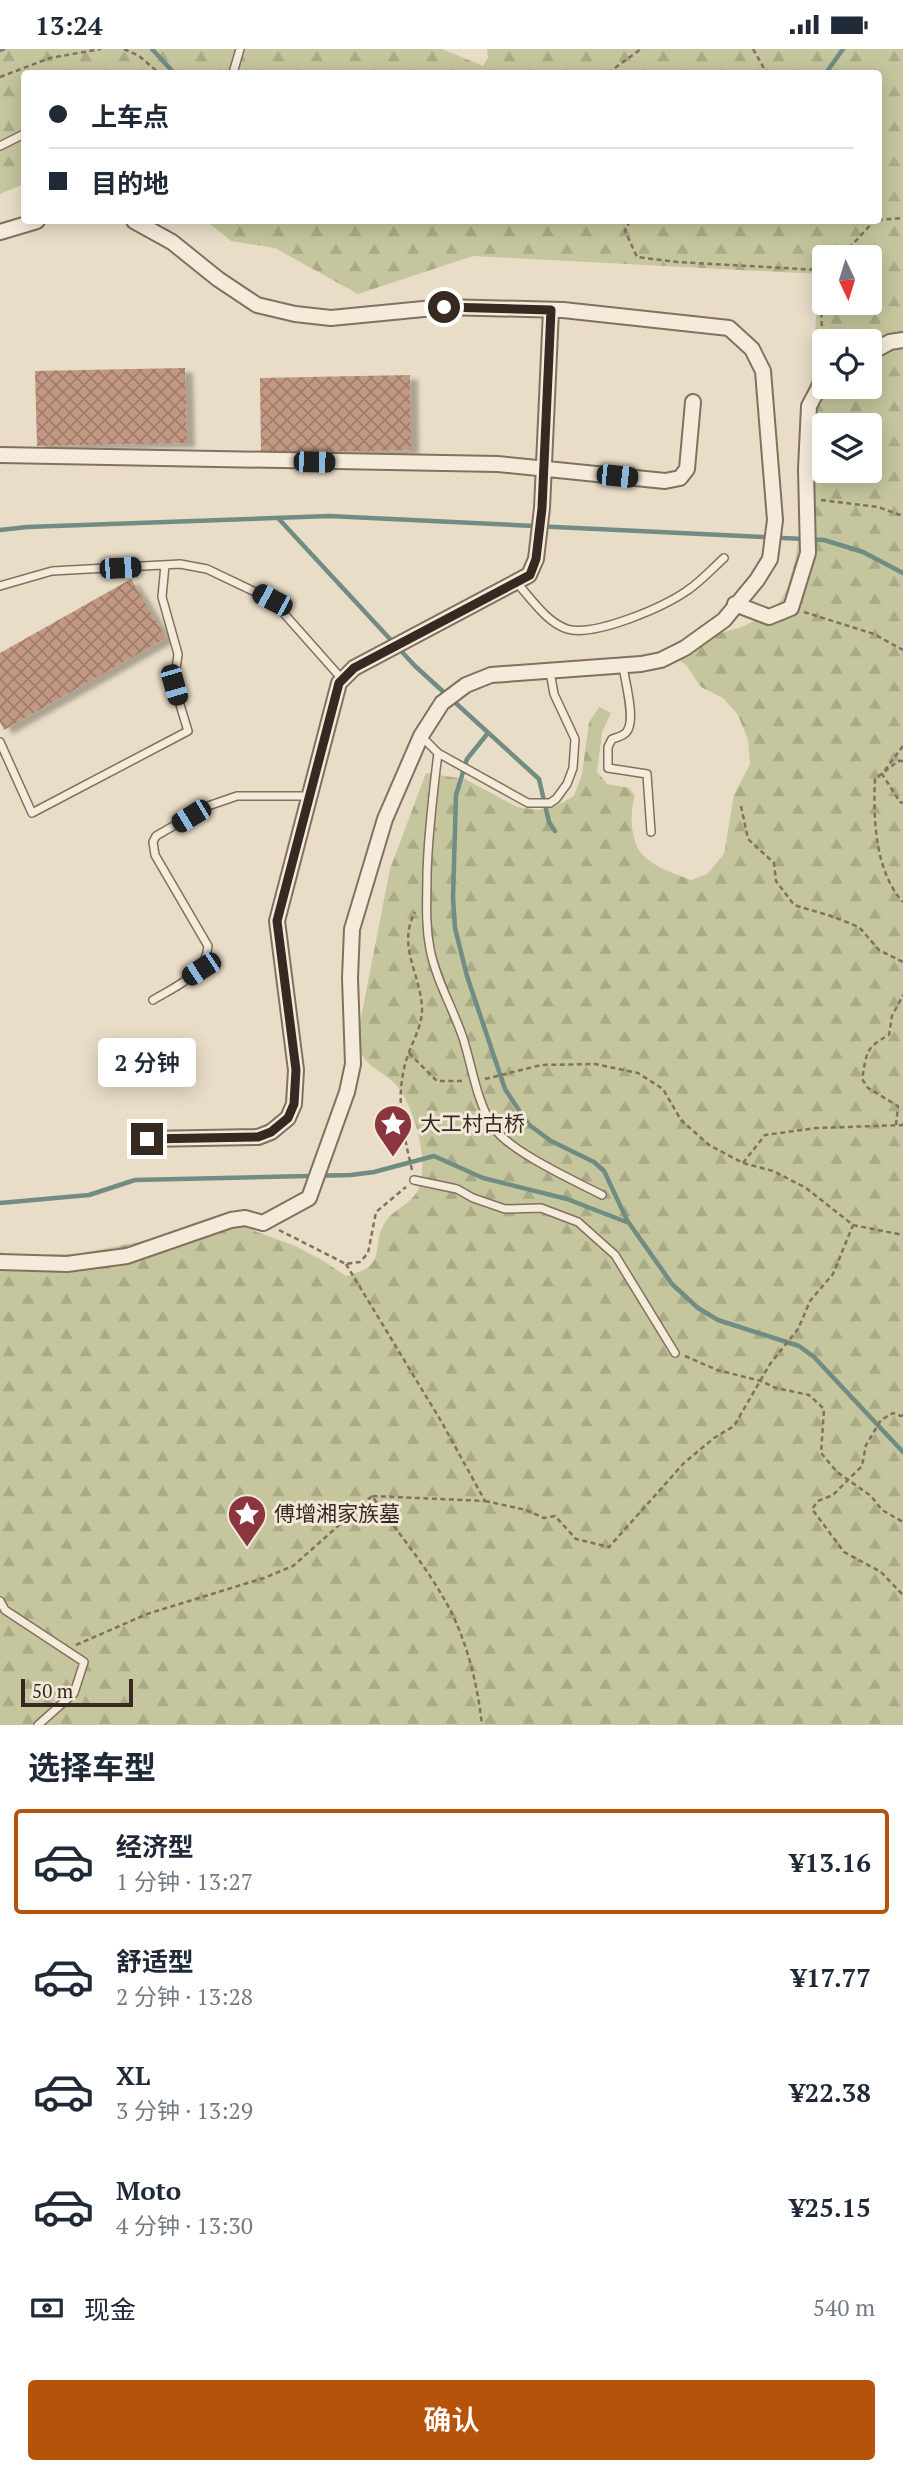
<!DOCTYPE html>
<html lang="zh">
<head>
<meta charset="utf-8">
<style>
	body { margin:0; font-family:"PT Serif","Noto Sans SC",serif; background:#f2f2f3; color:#1f2937; height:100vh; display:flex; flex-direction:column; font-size:26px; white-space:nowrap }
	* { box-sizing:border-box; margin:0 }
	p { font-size:23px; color:#747a83 }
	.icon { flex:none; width:38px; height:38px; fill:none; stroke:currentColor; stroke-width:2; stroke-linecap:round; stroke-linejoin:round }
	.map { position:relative; height:1676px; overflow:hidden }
	.details { display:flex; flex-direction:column; background:#fff; flex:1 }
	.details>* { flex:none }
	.hud { position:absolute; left:21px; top:21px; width:861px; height:154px; border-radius:7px; box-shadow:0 4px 18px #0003; display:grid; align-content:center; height:154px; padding:0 28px; background:#fff }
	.needle { width:46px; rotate:176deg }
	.controls { position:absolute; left:812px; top:196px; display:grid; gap:14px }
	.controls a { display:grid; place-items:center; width:70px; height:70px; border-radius:7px; background:#fff; box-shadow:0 4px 18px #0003; font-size:35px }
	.scale { position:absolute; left:21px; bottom:18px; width:112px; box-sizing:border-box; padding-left:7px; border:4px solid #362921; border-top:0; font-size:19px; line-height:24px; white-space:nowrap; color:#362921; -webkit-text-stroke:5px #f2e8d7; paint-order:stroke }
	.end { position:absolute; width:32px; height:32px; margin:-16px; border:9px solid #362921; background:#fff; box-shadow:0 0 0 4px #fff }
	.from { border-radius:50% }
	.bubble { position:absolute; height:49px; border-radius:7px; background:#fff; box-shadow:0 4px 18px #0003; font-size:23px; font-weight:600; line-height:49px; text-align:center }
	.car { position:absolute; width:21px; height:42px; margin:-21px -10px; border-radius:9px; box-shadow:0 0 5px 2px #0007; background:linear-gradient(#222 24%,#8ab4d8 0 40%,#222 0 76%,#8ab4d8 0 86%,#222 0) }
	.hud b { display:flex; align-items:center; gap:24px; height:66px; font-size:26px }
	.hud b+b { border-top:2px solid #e0e1e3 }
	.hud i { width:18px; height:18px; background:#1f2937 }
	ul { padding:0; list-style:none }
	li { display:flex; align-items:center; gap:21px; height:105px; margin:0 14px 10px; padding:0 14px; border:4px solid transparent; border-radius:7px }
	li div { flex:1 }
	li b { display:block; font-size:26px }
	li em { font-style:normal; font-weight:600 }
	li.active { border-color:#b45309 }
	li>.icon { width:63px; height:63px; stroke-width:1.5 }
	h2 { padding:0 28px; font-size:32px; line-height:84px }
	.pay { display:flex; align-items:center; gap:18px; height:77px; padding:0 28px; font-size:26px }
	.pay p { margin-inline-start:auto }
	.cta { display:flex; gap:14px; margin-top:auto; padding:14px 28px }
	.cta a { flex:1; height:80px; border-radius:7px; background:#b45309; color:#fff; font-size:28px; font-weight:600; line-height:80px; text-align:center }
	.status { display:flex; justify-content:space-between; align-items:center; height:49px; padding:0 35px; background:#fff; direction:ltr }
	.status svg { height:19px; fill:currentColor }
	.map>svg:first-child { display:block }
	.forest { fill:url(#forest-firs); fill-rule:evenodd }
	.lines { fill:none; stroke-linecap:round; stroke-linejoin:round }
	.stream { stroke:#708c83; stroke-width:4.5 }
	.building { fill:url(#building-cross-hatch); filter:url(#shadow) }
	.service-casing { stroke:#83705f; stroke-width:10 }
	.minor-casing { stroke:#83705f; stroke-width:18 }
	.path { stroke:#83705f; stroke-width:2.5; stroke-dasharray:5 3.5; stroke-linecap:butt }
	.service { stroke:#f5ebdb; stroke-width:7 }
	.minor { stroke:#f5ebdb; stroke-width:14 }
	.route { stroke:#362921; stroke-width:9 }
	.labels { text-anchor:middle; stroke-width:6; stroke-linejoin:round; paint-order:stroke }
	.poi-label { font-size:21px; fill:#362921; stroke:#f2e8d7; text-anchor:start }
</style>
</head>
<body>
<div class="status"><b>13:24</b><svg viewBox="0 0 49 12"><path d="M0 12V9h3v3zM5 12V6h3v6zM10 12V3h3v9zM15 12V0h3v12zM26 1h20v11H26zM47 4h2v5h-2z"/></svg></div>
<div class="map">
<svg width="903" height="1676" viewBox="0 0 903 1676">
	<defs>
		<pattern id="forest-firs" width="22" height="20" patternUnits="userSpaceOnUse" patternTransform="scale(1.75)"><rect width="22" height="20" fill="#c5c69d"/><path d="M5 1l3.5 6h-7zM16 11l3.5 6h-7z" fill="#aaaa87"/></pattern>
		<pattern id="building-cross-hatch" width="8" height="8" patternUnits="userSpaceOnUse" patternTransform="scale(1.75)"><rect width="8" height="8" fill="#c39883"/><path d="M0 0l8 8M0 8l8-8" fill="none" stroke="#9f7c6b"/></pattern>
		<filter id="shadow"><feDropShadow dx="8" dy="4.5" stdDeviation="2" flood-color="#0004"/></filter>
	</defs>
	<rect width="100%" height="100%" fill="#e9ddc8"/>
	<path class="forest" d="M0,0H442L483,17L488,9L487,0H903V1676H0V1203L10,1206L77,1205L149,1191L219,1169L293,1196L322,1211L346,1227C391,1216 368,1200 386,1172C393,1161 410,1155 417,1143C431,1116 415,1059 397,1037C388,1026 372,1020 364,1009C356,1000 358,989 359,979L390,820L426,724L465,730L517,758L538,761L554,758L574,747L582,725L589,673L599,658L611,664L602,683L597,723L607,735L629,739L635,747C629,764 630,797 646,809C659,820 675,825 691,831L707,825L724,805L734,746L750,715L748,691L738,666L723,649L701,638L686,616L665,600L742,578L775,561L787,540L795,512L800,479V372L803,353L812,328L819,225L473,207L358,245L275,199L231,192L206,172H878V24H24V135L0,145ZM824,208H870V254H824ZM824,292H870V338H824ZM824,376H870V422H824Z"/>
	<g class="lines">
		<path class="stream" d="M152,0L174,24
			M0,1L3,0
			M826,24L843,0
			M278,469L415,617L539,730L549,773L555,782
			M0,481L27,478L329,467L824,491L863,503L903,524
			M488,684L467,710L456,746L453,849L455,879L467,927L505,1040L528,1075L551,1092L594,1113L604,1122L628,1173
			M0,1154L89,1146L135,1131L351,1126L374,1123L434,1107L483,1129L567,1150L629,1174L672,1235L698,1259L718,1271L799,1297L814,1308L903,1403"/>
	</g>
	<path class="building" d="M185,319L187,394L37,397L35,322Z
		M410,326L411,401L261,404L260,329Z
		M131,530L166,589L4,681L0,673V604Z"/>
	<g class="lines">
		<g class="service-casing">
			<path id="service" d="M233,24L240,0
				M0,97L24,85
				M516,533C531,549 546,573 567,580C595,588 664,558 688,541C700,533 712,520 724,509
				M0,537L52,522L180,515L207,520L272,551L342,630
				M623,617C625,632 634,664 629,678C627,686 619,688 612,690L608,698V719L647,725L651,783
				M421,687L438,704C433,745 428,785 427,825C427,851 425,874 430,900C436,931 453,959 463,989C472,1017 477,1055 494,1079C511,1103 575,1132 602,1146
				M0,693L32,764L188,682L174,636L178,605L162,548L165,516
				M438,704L528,754H550L556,750L567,735L573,719L575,690L554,645L550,623
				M153,951C176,937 206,926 208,897L155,806L153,793L156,787L208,757L237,747H309
				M414,1131L457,1140L473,1149L505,1160L541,1159L578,1173L615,1206L675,1304
				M0,1552L5,1561L84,1613L74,1644L38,1676"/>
		</g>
		<g class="minor-casing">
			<path id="minor" d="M0,183L37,172
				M870,304L890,293L903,291
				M0,406L498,415L665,432L680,429L687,420L693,353
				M735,555L769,568L791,559L808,504L806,420L809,357L824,329
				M147,1090L258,1088L271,1083L288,1069L294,1055L296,1021L277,872L339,634L354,619L529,526L536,510L542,459L551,261
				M0,1213L67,1215L127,1207L231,1171L245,1169L263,1174L309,1149L347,1043L353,1015L350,929L352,880L385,770L421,687L442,654L466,636L491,626L641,615L661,611L685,599L724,571L757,531L770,510L775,471L763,322L752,300L729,279L563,261L444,258L331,269L295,265L257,256L218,230L172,193L134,172"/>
		</g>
		<path class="path" d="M124,0L139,7L159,24
			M753,0L765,21L774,24
			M608,24L641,0
			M0,28L50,9L101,0
			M878,171L903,169
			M630,172L625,182L637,208L677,213L820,221L824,217
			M834,208L853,195L874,172
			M820,221L823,316
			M821,451L878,458L903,467
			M804,563L874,585L903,601
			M903,697L882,725L900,753L903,754
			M903,712H898L875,730C873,769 875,823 903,853
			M741,757L748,790L774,814L776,832L794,856L831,867L859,878L879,901L903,913
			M409,1004L437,1032H464
			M485,1030L541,1016L595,1015L638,1024L663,1040L681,1071L709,1096L743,1114L773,1122L806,1139L853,1176L903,1186
			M896,1076L898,1057L868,1039L862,1030C867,1003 865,999 889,986L892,967L903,946
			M743,1114L765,1086L816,1079L903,1076
			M412,1121C404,1086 396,1055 404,1020C408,998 423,980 422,958C420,924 397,897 415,863
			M279,1181L346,1215L360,1213L368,1204L376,1163L406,1138
			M346,1215L441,1372L485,1452L372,1447C395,1480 423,1513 443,1548C466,1587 477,1632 482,1676
			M685,1307L717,1321L761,1332L776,1339L809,1346L824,1360L821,1404L837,1423L871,1447L882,1461L903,1473
			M903,1366L901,1367L893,1364L881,1371L866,1396L862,1417L833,1446L818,1452L812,1460L844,1503L881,1523L903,1546
			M485,1452L526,1461L544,1469L555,1467L576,1490L609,1498L684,1414L714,1389L734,1377L770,1315L798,1280L810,1252L833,1225L853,1176
			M76,1596L147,1565L264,1529L293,1517L372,1447"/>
		<use href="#service" class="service"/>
		<use href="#minor" class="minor"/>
	</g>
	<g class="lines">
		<path class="route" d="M147,1090L258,1088L271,1083L288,1069L294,1055L296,1021L277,872L339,634L354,619L530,526L536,510L542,459L551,261L444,258"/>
	</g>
	<defs>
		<g id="sight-pin" transform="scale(2.0125)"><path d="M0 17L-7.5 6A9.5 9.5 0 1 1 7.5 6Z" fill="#8b363e" stroke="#f2e8d7"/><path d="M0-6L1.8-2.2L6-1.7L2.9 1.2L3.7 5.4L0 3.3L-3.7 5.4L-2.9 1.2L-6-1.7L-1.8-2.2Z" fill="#fff"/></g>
	</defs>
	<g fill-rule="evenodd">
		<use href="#sight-pin" x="393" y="1075"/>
		<use href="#sight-pin" x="247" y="1465"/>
	</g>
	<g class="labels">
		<g class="poi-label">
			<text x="420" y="1082">大工村古桥</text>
			<text x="274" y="1472">傅增湘家族墓</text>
		</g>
	</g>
</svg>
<div class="controls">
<a><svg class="needle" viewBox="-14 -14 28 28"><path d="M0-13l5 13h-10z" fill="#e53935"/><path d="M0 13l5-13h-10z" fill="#747a83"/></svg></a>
<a><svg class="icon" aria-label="locate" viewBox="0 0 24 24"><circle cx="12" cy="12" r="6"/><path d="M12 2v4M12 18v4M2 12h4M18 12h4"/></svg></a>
<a><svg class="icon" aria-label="layers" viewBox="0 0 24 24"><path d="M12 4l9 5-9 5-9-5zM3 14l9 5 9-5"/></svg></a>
</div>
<div class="scale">50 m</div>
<i class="end from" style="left:444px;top:258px"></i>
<i class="end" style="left:147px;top:1090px"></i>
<div class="bubble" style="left:98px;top:989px;width:98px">2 分钟</div>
<i class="car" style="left:314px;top:413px;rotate:91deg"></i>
<i class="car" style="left:617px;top:427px;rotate:96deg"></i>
<i class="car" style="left:120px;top:519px;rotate:87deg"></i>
<i class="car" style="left:272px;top:551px;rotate:298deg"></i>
<i class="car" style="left:174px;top:636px;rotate:164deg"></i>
<i class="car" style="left:191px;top:767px;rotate:239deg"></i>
<i class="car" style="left:201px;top:920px;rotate:237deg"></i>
<div class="hud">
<b><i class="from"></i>上车点</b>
<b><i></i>目的地</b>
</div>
</div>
<section class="details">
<h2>选择车型</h2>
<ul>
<li class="active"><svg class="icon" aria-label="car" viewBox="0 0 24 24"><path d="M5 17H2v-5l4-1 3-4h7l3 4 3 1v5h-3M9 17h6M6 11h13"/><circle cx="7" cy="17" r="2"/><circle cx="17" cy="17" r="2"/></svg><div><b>经济型</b><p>1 分钟 · 13:27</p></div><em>¥13.16</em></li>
<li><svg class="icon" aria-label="car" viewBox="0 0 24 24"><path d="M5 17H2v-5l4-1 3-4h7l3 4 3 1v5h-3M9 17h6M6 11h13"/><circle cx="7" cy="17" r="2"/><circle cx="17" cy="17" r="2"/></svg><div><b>舒适型</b><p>2 分钟 · 13:28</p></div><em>¥17.77</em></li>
<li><svg class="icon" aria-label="car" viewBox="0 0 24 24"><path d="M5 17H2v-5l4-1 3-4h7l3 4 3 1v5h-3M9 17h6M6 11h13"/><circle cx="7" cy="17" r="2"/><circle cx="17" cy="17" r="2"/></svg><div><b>XL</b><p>3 分钟 · 13:29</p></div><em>¥22.38</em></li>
<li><svg class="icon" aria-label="car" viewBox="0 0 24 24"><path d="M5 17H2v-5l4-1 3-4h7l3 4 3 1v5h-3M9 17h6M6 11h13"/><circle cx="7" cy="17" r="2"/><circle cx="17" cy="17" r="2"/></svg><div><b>Moto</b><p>4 分钟 · 13:30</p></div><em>¥25.15</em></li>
</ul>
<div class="pay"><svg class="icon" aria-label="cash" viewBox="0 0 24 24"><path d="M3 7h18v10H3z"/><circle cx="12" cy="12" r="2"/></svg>现金<p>540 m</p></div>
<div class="cta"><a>确认</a></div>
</section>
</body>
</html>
